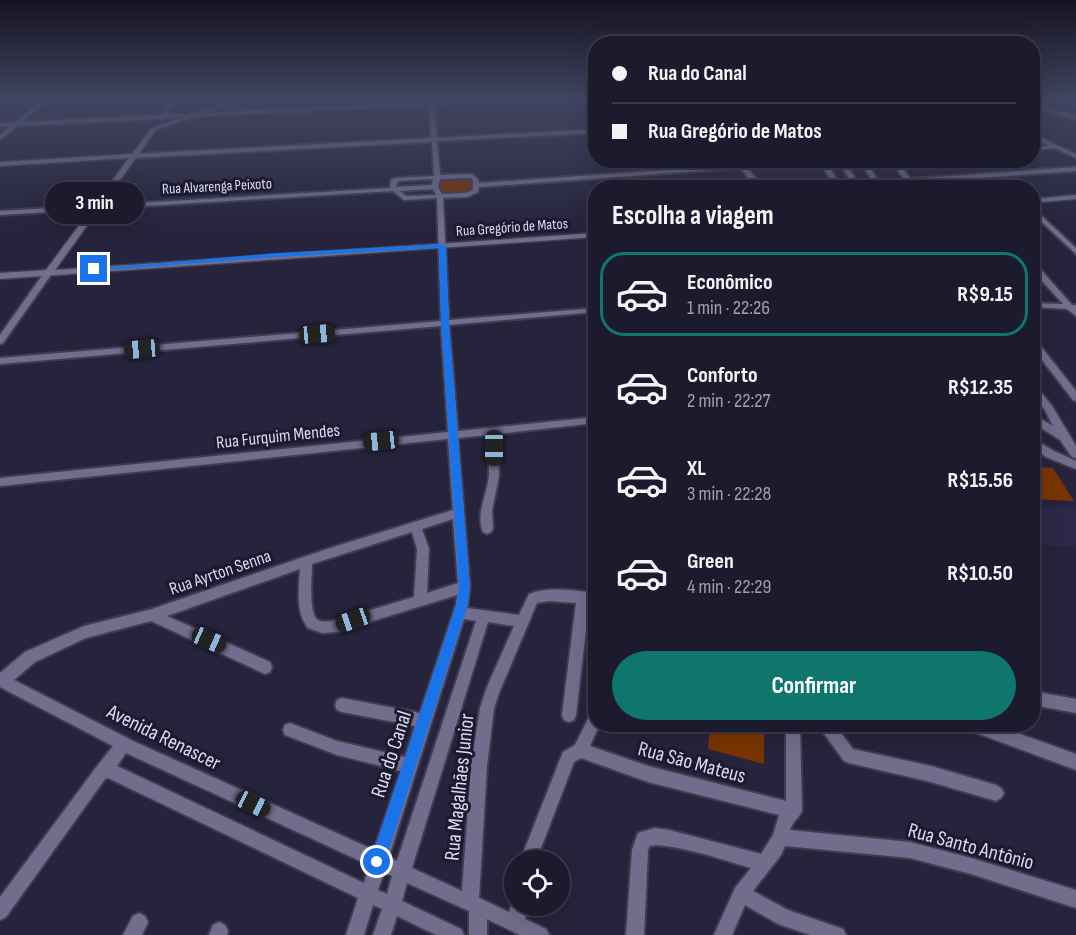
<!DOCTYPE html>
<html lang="pt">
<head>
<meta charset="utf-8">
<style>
	body { margin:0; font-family:"Sofia Sans Condensed",sans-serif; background:#252335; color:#f1f3f6; height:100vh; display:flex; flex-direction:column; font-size:22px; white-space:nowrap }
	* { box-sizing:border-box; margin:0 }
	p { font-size:20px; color:#a0a1aa }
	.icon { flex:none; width:33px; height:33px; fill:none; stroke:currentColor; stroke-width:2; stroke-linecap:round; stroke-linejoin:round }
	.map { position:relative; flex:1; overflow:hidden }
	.details { position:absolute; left:588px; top:180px; width:452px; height:552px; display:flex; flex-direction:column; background:#1c1a2d; border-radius:24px; box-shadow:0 6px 24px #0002,0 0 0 2px #3a3849 }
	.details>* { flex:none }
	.guide { position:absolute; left:588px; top:36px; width:452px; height:132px; border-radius:24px; box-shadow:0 6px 24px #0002,0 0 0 2px #3a3849; display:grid; align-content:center; height:132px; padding:0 24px; background:#1c1a2d }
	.buttons { position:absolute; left:504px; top:850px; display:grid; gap:12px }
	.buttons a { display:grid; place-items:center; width:66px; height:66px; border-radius:50%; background:#1c1a2d; box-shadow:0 6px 24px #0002,0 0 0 2px #3a3849; font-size:30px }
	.end { position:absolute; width:27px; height:27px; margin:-14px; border:8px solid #1a73e8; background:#fff; box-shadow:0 0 0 3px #fff }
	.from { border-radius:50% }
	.bubble { position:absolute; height:42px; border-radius:21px; background:#1c1a2d; box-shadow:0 6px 24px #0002,0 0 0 2px #3a3849; font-size:20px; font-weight:700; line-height:42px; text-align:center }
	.car { position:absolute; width:18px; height:36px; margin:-18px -9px; border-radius:8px; box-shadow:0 0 4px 2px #0007; background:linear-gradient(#222 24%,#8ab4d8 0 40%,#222 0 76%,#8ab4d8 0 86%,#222 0) }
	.guide b { display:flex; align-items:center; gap:21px; height:57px; font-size:22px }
	.guide b+b { border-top:2px solid #3a3849 }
	.guide i { width:15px; height:15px; background:#f1f3f6 }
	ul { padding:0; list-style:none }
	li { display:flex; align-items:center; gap:18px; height:84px; margin:0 12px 9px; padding:0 12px; border:3px solid transparent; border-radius:24px }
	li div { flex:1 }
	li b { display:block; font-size:22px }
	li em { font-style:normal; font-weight:700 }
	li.on { border-color:#0f766e }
	li>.icon { width:54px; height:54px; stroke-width:1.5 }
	h2 { padding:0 24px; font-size:27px; line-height:72px }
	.action { display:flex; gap:12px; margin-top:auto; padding:12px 24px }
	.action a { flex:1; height:69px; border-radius:36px; background:#0f766e; color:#fff; font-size:24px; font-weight:700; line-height:69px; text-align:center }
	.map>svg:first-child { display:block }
	.built { fill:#2c2848 }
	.green { fill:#783502 }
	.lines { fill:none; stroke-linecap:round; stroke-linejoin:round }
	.minor-casing { stroke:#403d52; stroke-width:4 }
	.tertiary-casing { stroke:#403d52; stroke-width:3 }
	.minor { fill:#706e8c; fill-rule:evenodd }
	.tertiary { fill:#706e8c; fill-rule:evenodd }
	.route { fill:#1a73e8 }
	.labels { text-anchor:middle; stroke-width:6; stroke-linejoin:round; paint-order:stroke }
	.far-street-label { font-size:15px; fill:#dbdbec; stroke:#1c1932 }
	.street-label { font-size:18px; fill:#dbdbec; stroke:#1c1932 }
	.near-street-label { font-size:21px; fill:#dbdbec; stroke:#1c1932 }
</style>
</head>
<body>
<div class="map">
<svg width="1076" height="935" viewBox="0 0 1076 935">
	<rect width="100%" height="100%" fill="#26233c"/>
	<path class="built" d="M1032,498L1038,499L1043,506L1076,508V547L1036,545L1032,539V532H1043L1032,514Z"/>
	<path class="green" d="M444,178H471L474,187L472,193L443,195L441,193L440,180Z
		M1032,467L1053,468L1074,501L1032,499Z
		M710,725H764V764L708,749Z"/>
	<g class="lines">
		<g class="minor-casing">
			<path id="minor" d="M33,99H71L45,102L21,122L161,115L173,99H178L166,115L429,102V99H433L434,102L526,99L434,105L437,138L596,129V133L437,141L440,175L472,174L478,179L479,183L738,165L736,163L739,161L744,165L802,160H837L827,162L841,188H835L821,163L747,168L764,188H757L740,168L479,187L478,192L467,197L443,198L449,320L596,308V312L449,325L458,431L596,417V423L497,434L499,476L492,511L493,529L491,532L487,534L483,532C475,513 488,494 489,474C489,461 488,448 487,435L458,438L470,587L467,608L519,615L529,594C550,586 574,591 596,593V605L589,604L576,715L574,720L569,722L564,720L562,715L576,603L549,601L537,603L499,693L494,708L487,766L479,898L509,912L514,899V906H528L525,919L546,929L549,935H520L487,919V935H469V911L407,883L402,901L461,929L464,935H436L397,916L391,935H373L382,909L373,905L364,935H346L358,898L108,778L105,779L6,917L0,920V897L95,769L113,746L0,687V673L25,652L84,626L152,609L327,549L453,510L448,439L0,486V478L448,432L441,326L0,364V358L441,321L437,198L404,200L393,191L0,215V211L390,188L391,180L395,178L434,176L432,142L134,158L131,156L134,154L431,138L429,105L164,118L161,121L159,119L17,126L0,140V135L11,126L0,127V123H15L39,102L0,103V101ZM470,178L473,180V190L466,193L442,194L438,187L440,179ZM433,179L432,185L396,187L398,181ZM433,189L436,195L406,196L400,191ZM453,519L458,583L427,593L429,549L422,529ZM412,532L417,549L414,597L337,620C332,621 323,623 318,620C308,614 312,576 312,564ZM300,569C299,588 295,612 308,628L322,633L337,632L457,595L456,605L420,713L342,698L337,700L335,705L337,710L342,712L415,726L405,757L337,741L290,723L285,725L283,730L285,735L337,755L401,771L374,850L133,741L14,680L35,662L86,638L151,621L265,674L270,672L272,667L270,662L167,616ZM464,619L476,621L397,861L389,857ZM488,622L514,626L487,687L480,708L471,766L462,891L412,868ZM126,753L369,865L364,883L117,766ZM384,872L392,876L387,894L378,890Z
				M1049,99H1058L1076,104V106Z
				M1032,105L1076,115V119L1032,107Z
				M1032,134L1076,154V158L1054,148L1032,151V147L1049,146L1032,138Z
				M837,160H843L862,188H856Z
				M859,160H865L883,188H877Z
				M1076,167V171L909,183L906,181L909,179Z
				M1032,207L1076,248V254L1032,213Z
				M1032,263H1035L1072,305H1076V316L1067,309L1032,307V303L1063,304L1032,270Z
				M46,270L53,272L3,343L0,344V335Z
				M1032,338L1035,339L1076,391V401L1073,400L1032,347Z
				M1032,384L1035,385L1052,406L1076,446V458L1072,457L1060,440L1032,422V414L1053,426L1045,410L1032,393Z
				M1032,438L1054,451L1076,461V469L1046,457L1032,447Z
				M1032,691L1076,699V713L1032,705Z
				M596,711V724H600L590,746L648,766L786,801V724H800L802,811C799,818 792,822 790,830L910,842L971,858L1076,890V908L971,874L910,858L785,846L781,855L753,891L788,910L843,929L846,935H810L778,924L745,905L732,935H714L735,888L751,868C731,862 666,841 650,846L648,850L644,935H626L632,850L638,833L655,828L669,830L761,854L773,835L779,815L648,782L581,758L574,762L536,861H520L563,752L575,745L591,713Z
				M817,724H834L853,749L931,766L996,785L1001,788L1004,793L1001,798L996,801L931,782L849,763L844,761Z
				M964,724H992L1076,754V770L971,731L966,729Z
				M139,913L145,916L148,922L142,935H123L133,916Z
				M219,922L225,925L228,931L227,935H209L213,925Z"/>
		</g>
		<g class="tertiary-casing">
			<path id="tertiary" d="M237,99H246L156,130L55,270L596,233V237L0,279V273L46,270L129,158L0,166V162L132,154L152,128Z
				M890,160H897L917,188H910Z
				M1076,195V199L1032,203V199Z"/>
		</g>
		<use href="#minor" class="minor"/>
		<use href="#tertiary" class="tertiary"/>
	</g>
	<linearGradient id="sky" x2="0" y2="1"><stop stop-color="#151321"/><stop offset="0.43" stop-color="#414561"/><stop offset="1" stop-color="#414561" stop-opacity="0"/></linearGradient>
	<rect width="1076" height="230" fill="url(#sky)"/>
	<path class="route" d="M442,244L446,246L449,323L470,587L468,605L385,862L383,867L377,869L372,867L370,862L456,605L459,587L441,323L439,248L276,257L94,271L90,269L276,253Z"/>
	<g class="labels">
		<g class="far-street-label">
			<text transform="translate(217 186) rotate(-3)" y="5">Rua Alvarenga Peixoto</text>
			<text transform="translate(512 227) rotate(-4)" y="5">Rua Gregório de Matos</text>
		</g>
		<g class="street-label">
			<text transform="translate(278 436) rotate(-6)" y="6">Rua Furquim Mendes</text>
			<text transform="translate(220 572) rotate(-19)" y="6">Rua Ayrton Senna</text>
		</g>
		<g class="near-street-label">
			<text transform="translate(164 737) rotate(26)" y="7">Avenida Renascer</text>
			<text transform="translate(391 754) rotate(-72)" y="7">Rua do Canal</text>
			<text transform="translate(692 762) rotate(15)" y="7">Rua São Mateus</text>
			<text transform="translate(459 787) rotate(-84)" y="7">Rua Magalhães Junior</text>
			<text transform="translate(971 846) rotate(15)" y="7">Rua Santo Antônio</text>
		</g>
	</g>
</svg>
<div class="buttons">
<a><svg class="icon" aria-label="locate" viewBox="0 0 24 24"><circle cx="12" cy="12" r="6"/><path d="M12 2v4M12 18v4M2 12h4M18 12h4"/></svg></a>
</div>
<i class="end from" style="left:377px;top:862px"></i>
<i class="end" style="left:94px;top:269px"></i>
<div class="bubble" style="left:45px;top:182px;width:99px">3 min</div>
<i class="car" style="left:317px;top:334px;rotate:85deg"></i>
<i class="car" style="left:142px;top:349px;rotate:265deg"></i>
<i class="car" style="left:381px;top:441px;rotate:264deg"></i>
<i class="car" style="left:494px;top:448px;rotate:180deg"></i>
<i class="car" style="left:353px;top:620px;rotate:251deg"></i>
<i class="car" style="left:209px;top:640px;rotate:114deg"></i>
<i class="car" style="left:253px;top:804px;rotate:115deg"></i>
<div class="guide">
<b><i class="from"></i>Rua do Canal</b>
<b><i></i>Rua Gregório de Matos</b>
</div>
<section class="details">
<h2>Escolha a viagem</h2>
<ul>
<li class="on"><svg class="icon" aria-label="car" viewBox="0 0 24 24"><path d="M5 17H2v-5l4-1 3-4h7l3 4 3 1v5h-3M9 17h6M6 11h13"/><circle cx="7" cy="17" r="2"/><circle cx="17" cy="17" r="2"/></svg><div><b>Econômico</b><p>1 min · 22:26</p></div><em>R$9.15</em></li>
<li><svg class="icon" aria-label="car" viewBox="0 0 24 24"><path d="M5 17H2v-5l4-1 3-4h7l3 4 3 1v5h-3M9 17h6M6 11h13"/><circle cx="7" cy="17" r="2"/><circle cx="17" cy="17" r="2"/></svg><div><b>Conforto</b><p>2 min · 22:27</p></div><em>R$12.35</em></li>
<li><svg class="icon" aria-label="car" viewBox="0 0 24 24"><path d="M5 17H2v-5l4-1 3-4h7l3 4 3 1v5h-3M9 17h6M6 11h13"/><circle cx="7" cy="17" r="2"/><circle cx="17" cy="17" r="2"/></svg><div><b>XL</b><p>3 min · 22:28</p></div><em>R$15.56</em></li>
<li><svg class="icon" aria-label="car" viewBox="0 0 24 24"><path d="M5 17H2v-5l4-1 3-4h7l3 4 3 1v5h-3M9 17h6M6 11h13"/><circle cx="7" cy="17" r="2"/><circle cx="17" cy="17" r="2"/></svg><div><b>Green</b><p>4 min · 22:29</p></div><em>R$10.50</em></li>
</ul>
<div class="action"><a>Confirmar</a></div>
</section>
</div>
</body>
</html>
